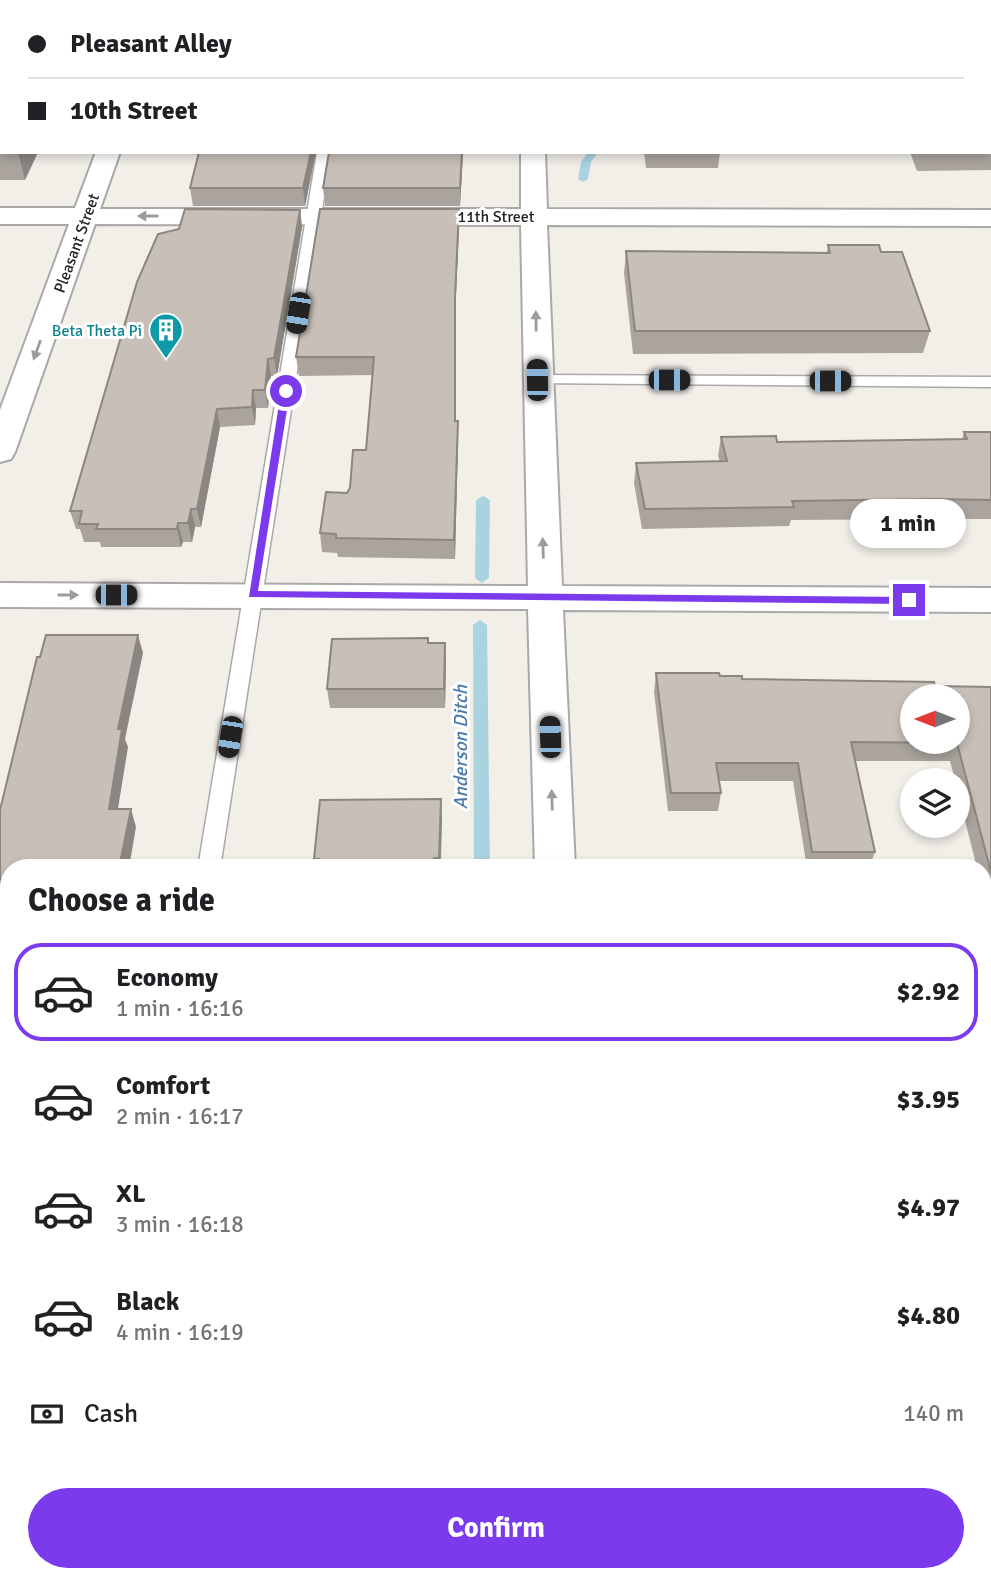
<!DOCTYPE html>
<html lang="en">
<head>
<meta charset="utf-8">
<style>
	body { margin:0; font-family:Signika,sans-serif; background:#f6f6f6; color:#202124; height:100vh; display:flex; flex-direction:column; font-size:26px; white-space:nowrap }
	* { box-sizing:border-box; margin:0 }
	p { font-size:23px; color:#757577 }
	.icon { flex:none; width:38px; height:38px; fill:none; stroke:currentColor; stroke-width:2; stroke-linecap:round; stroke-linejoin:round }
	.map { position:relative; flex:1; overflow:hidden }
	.sheet { position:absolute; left:0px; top:859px; width:992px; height:723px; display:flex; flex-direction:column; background:#fff; border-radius:28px 28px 0 0; box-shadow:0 4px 10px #0003 }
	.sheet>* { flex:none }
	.top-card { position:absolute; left:0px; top:0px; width:992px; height:154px; box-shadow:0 4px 10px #0003; display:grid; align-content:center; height:154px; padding:0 28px; background:#fff }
	.needle { width:46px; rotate:270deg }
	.tools { position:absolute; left:900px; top:684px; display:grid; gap:14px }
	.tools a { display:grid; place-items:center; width:70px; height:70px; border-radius:50%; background:#fff; box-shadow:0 4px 10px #0003; font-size:35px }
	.end { position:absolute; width:32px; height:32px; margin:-16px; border:9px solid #7c3aed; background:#fff; box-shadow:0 0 0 4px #fff }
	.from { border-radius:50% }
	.bubble { position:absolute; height:49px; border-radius:24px; background:#fff; box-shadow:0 4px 10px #0003; font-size:23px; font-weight:800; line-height:49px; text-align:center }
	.car { position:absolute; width:21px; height:42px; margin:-21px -10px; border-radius:9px; box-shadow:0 0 5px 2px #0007; background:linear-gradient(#222 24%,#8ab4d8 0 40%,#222 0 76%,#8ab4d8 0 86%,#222 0) }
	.top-card b { display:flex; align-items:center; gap:24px; height:66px; font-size:26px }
	.top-card b+b { border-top:2px solid #e0e0e0 }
	.top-card i { width:18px; height:18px; background:#202124 }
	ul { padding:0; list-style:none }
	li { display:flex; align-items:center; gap:21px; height:98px; margin:0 14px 10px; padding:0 14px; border:4px solid transparent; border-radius:28px }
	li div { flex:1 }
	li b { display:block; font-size:26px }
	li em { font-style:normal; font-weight:800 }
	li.on { border-color:#7c3aed }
	li>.icon { width:63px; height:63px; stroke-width:1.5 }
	h2 { padding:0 28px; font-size:32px; line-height:84px }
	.pay { display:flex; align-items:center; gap:18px; height:77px; padding:0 28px; font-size:26px }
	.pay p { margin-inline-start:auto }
	.action { display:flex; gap:14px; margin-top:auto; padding:14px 28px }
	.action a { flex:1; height:80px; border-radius:42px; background:#7c3aed; color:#fff; font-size:28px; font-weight:800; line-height:80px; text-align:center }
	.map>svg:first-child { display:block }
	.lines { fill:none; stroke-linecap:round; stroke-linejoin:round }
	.stream { fill:#aad3df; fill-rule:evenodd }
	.service-casing { stroke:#a9a9a9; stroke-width:3 }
	.minor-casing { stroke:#a9a9a9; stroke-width:4 }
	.service { fill:#fff; fill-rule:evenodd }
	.minor { fill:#fff; fill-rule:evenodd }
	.wall { fill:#aba49e }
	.shaded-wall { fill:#8b8681 }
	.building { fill:#c7bfb8; stroke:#8b8681; stroke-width:2; fill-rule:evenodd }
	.oneway { fill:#9c9c9c }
	.route { fill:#7c3aed }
	.labels { text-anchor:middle; stroke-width:6; stroke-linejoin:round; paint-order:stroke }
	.far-street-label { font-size:16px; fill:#222; stroke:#fff }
	.far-culture-label { font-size:16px; fill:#0d838f; stroke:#fff; text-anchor:end }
	.water-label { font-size:19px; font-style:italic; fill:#4a7aab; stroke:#fff }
</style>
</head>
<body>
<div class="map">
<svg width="991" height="1581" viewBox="0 0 991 1581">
	<rect width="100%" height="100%" fill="#f2efe9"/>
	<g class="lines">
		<path class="stream" d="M588,152H598L591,162L588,179L583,182L578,179L581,162Z
			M483,496L490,500L489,578L482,583L475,578L476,500Z
			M480,620L487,625L490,868H474L473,625Z
			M233,1573H256V1581H232Z"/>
		<g class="service-casing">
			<path id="service" d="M317,152H331L220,868H198Z
				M537,375L991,377V387L531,383V377Z
				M984,902H991V920H984Z
				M81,1573H111L110,1581H80Z"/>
		</g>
		<g class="minor-casing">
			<path id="minor" d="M154,0H174L153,2Z
				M518,0H538V2H518Z
				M96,152H120L100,209H521V152H545L547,209L991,210V226L547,225L562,586L991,588V612L563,610L575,868H535L528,609L0,607V583L528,586L521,225L95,224L15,452L11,459L0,462V410L69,224H0V208H75Z
				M984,1349H991V1401H984Z
				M552,1573H608V1581H552Z"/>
		</g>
		<use href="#service" class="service"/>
		<use href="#minor" class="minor"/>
	</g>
	<path class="wall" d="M0,0H123L122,2H2L38,152L25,180H0Z
		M728,0H991V170L917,171L910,152H990V2H729Z
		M186,152H316L305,206H193L190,188L198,157L197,154H186Z
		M463,152L460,206H325L323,188Z
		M644,152H720L718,168H646Z
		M300,210L302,227L277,376H271L268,408H256L255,425L220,427L201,527H195L192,542H183L181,547H101L100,542H84L80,529H76L70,511Z
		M459,227L455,316V421L458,440L455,559L338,557L337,553L322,552L320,533L350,488L366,450L373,375L299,376L296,357Z
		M828,245L881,252L930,331L923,353L633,354L624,273L626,251L827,252Z
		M964,432H991V519H930L791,520L789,526L642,529L634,483L636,463L720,462L718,456L721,437L777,442L962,439Z
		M429,643L446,662L445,708H330L327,689Z
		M656,673L720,676L742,679L935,686L991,687V894H984V868H977L957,789V780H955L950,761H855L875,852L869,868H807L793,781H719L721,793L718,811H668L654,692Z
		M442,818L441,868H316L314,859Z
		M984,1083H991V1202H984Z
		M0,1269H9V1346H0Z"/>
	<path class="shaded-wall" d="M18,152H38L25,180Z
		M311,152H316L305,206L303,188Z
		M462,152H463L460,206V188Z
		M459,209V227L455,316V297Z
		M300,210L302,227L277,376L274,358Z
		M268,359L271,376L268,408L265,390Z
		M253,390L256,408L255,425L252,407Z
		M217,409L220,427L201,527L197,509Z
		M458,421V440L455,559L454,540Z
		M191,509L195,527L192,542L188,523Z
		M178,523L183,542L181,547L177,529Z
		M138,635L143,653L125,739L128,747L115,827L109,809L118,729Z
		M445,643L446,662L445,708L444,689Z
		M441,799L442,818L440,868L439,858Z
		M131,809L136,827L129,868H119Z
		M9,1125V1186L0,1229V1167Z
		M371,1573H375L374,1581H371Z"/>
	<path class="building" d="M0,0H81L80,2H2V152H0Z
		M220,0H466V2H220Z
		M595,0H646L647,2H595Z
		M737,0H991V148L990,2H738Z
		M199,152H311L303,188H190Z
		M329,152H462L460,188H323Z
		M185,209L300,210L274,358L268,359L265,390H253L252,407L217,409L197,509H191L188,523H178L177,529H96L98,524H79L82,511H70L137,282L158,234L179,229Z
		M320,209H459L455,297V421H458L454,540L336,538V534L320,533L326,492L347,493L350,488L353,450H366L374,357H296Z
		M828,245H879L881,252H902L930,331H635L626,251L830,253Z
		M964,432H991V500L936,499L792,501L794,507L645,509L636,463L727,461L721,437L776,436L777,442L967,439Z
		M46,635H138L118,729H122L109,809H131L119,868H9V1125L0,1167V810L37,657H40Z
		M428,638V643H445L444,689H327L332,639Z
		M656,673H719L720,676H742V679L934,682L935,686L991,687V872L957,743L851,742L875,852H812L798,763H716L721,793H671ZM912,696H957V742H912Z
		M441,799L439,858H434L433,868H318L319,859H314L320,800Z
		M984,1083H991V1187L984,1188Z
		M0,1269H9V1334H0Z
		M266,1573H371V1581H265Z"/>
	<defs><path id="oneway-solid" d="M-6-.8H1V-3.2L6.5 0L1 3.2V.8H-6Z" transform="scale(1.75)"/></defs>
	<g class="oneway">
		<use href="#oneway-solid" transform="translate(148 216) rotate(180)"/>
		<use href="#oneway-solid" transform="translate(536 321) rotate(-91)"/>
		<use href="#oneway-solid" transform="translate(37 350) rotate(110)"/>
		<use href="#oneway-solid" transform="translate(543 548) rotate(-92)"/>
		<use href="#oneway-solid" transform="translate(68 595)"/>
		<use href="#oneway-solid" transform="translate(552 800) rotate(-92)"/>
	</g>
	<path class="route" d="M286,388L290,391L258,591L909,597L914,600L909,604L249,597L281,391Z"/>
	<defs>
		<g id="building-pin" transform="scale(1.75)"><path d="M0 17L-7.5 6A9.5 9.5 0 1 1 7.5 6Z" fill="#0f9aa8" stroke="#fff"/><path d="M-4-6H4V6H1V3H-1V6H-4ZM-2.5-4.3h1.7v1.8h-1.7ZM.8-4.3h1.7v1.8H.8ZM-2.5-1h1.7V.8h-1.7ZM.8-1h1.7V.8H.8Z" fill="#fff"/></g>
	</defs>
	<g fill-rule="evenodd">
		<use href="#building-pin" x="166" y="330"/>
	</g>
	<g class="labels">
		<g class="far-street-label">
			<text x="496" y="222">11th Street</text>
			<text transform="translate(76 243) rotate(-70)" y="6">Pleasant Street</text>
		</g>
		<g class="far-culture-label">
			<text x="142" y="336">Beta Theta Pi</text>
		</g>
		<g class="water-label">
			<text transform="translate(460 747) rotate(-90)" y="7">Anderson Ditch</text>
		</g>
	</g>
</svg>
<div class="tools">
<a><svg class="needle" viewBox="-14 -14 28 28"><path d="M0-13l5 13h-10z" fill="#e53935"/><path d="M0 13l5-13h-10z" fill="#757577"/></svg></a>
<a><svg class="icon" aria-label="layers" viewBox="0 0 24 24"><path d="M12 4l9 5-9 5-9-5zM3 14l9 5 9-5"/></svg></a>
</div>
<i class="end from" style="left:286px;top:391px"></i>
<i class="end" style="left:909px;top:600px"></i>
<div class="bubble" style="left:850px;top:499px;width:116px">1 min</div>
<i class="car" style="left:298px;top:313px;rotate:189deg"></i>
<i class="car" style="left:537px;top:380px;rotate:359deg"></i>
<i class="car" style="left:669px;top:380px;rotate:90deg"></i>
<i class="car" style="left:830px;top:381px;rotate:90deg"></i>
<i class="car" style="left:116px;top:595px;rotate:90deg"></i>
<i class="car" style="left:230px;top:737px;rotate:189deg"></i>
<i class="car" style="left:550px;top:737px;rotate:358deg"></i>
<div class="top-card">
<b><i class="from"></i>Pleasant Alley</b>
<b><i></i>10th Street</b>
</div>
<section class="sheet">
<h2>Choose a ride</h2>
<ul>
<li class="on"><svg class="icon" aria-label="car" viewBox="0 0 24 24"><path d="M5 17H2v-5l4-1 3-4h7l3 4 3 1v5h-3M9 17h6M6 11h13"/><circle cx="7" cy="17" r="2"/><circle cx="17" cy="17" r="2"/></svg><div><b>Economy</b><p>1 min · 16:16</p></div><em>$2.92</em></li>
<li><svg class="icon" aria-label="car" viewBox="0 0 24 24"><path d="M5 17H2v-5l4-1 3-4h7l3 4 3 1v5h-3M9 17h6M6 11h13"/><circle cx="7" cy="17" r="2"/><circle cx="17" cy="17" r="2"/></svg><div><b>Comfort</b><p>2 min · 16:17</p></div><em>$3.95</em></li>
<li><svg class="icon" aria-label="car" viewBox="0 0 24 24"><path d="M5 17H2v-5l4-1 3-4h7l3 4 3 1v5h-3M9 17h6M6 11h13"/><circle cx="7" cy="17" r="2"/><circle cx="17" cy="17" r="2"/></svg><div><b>XL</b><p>3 min · 16:18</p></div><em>$4.97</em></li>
<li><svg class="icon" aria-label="car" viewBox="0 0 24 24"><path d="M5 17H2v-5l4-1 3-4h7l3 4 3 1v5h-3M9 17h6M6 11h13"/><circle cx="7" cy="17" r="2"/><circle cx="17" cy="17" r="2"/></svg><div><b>Black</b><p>4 min · 16:19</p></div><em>$4.80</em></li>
</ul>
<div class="pay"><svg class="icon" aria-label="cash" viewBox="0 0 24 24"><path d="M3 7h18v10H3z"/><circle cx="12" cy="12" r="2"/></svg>Cash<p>140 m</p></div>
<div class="action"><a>Confirm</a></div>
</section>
</div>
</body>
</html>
